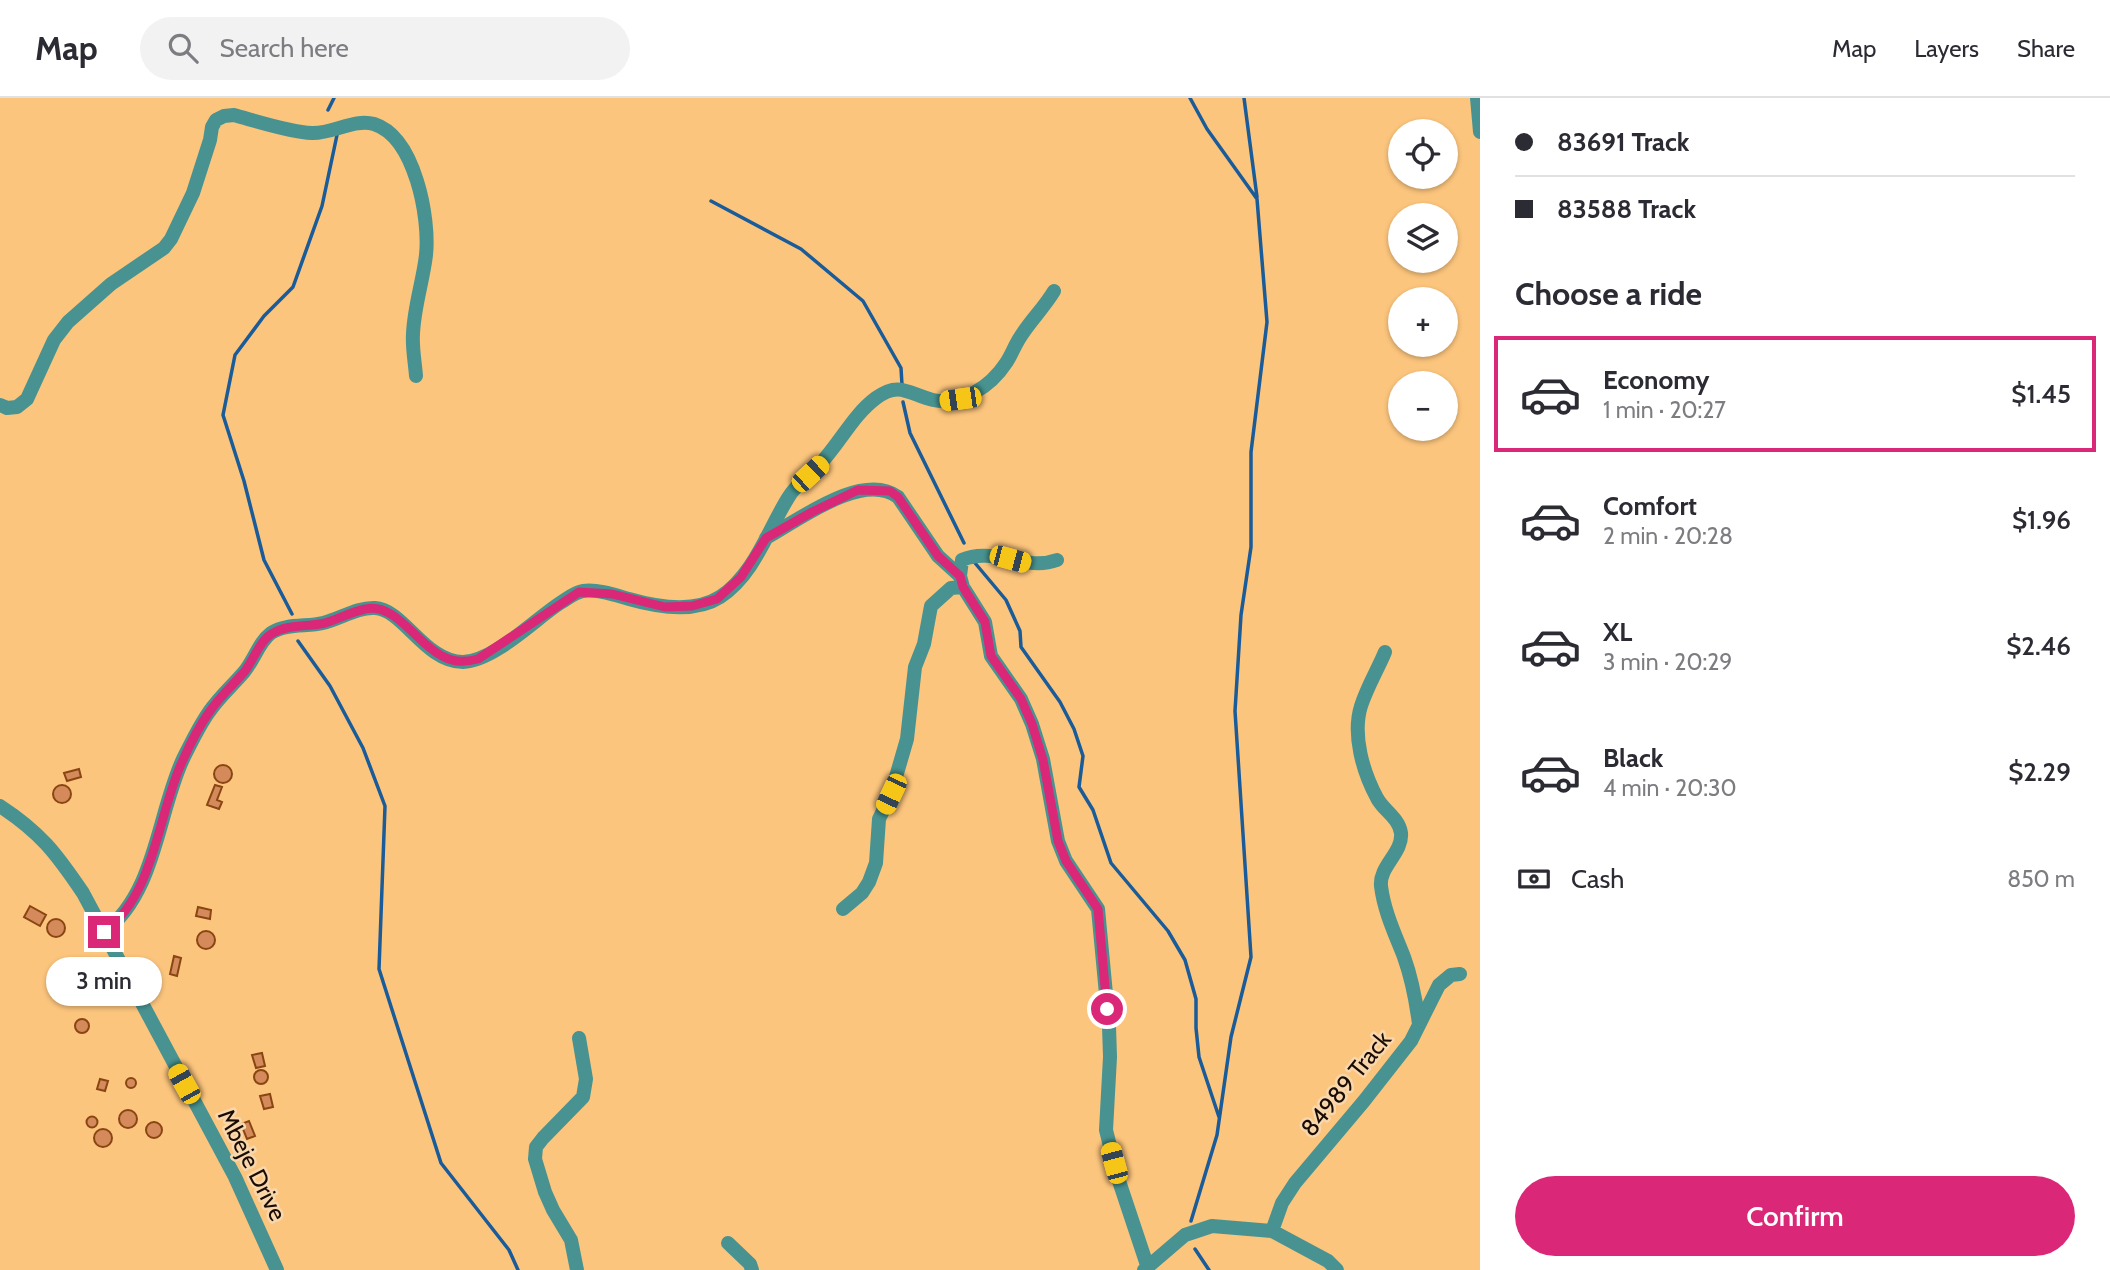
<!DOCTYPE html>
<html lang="en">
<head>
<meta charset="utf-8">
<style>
	body { margin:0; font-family:Cabin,sans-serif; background:#f2f2f3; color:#2b2b33; height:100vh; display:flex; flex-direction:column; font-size:26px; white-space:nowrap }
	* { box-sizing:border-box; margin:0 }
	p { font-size:23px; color:#7c7c81 }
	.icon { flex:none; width:38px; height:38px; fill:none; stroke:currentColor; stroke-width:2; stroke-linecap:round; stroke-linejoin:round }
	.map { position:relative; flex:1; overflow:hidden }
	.details { display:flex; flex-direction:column; background:#fff; width:630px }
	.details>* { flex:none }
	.hud { display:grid; align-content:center; height:154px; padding:0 35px; background:#fff }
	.fabs { position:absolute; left:1388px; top:21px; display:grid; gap:14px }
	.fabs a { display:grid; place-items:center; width:70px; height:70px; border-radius:50%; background:#fff; box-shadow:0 2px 5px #0004; font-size:35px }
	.end { position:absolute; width:32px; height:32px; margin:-16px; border:9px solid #db2777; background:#fff; box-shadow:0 0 0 4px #fff }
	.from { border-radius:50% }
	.bubble { position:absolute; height:49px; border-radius:24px; background:#fff; box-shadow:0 2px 5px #0004; font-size:23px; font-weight:600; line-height:49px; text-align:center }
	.car { position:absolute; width:21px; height:42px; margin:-21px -10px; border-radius:9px; box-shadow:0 0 5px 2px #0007; background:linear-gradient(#f5c518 24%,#345 0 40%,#f5c518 0 76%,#345 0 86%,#f5c518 0) }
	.hud b { display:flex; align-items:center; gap:24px; height:66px; font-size:26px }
	.hud b+b { border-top:2px solid #e1e1e2 }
	.hud i { width:18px; height:18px; background:#2b2b33 }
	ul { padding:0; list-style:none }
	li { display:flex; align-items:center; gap:21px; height:116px; margin:0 14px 10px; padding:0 21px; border:4px solid transparent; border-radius:0px }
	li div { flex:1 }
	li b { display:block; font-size:26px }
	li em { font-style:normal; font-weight:600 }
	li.selected { border-color:#db2777 }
	li>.icon { width:63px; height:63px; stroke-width:1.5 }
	h2 { padding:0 35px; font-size:32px; line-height:84px }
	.pay { display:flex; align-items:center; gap:18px; height:77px; padding:0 35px; font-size:26px }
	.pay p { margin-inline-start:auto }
	.cta { display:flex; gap:14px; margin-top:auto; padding:14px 35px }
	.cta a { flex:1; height:80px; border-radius:42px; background:#db2777; color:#fff; font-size:28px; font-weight:600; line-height:80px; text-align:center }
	header { display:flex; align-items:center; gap:42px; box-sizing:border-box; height:98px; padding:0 35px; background:#fff; border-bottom:2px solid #e1e1e2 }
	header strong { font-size:33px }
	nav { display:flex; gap:38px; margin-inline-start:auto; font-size:24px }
	.search { width:490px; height:63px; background:#f2f2f3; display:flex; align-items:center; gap:18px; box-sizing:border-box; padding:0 24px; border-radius:38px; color:#7c7c81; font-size:26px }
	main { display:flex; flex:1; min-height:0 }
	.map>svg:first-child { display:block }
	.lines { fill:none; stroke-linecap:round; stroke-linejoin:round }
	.stream { stroke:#1a5b9a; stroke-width:3.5 }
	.building { fill:#d48a5b; stroke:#894612; stroke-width:2 }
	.minor { stroke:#489391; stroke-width:14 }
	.route { stroke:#db2777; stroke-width:9 }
	.labels { text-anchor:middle; stroke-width:5; stroke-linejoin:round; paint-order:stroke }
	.street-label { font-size:24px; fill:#1a0b00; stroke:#f8d7ad }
</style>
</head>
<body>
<header>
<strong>Map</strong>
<div class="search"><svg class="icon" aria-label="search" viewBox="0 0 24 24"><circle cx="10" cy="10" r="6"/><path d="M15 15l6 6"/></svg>Search here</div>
<nav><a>Map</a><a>Layers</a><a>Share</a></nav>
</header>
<main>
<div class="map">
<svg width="1480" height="1172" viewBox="0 0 1480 1172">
	<rect width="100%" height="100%" fill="#fcc57d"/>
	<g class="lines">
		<path class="stream" d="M1190,0L1207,31L1257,101L1267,224L1251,354V449L1241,517L1235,613L1251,859L1231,939L1217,1037L1191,1123
			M1244,0L1257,99
			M328,12L334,0
			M711,103L801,151L863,203L901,270L902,287
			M903,304L910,335L964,445
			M975,465L1006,502L1020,533L1021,549L1060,604L1074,631L1083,658L1079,689L1093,712L1111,765L1168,833L1185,862L1196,901V930L1199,959L1219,1019
			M292,516L264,462L244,383L223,317L235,257L264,218L293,189L322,108L337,37
			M298,543L330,588L363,650L385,708L379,871L441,1065L509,1152L518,1172
			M1195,1151L1209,1172"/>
	</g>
	<path class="building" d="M214 676a9 9 0 1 1 18 0a9 9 0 1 1-18 0Z
		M79,671L81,679L67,683L64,675Z
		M53 696a9 9 0 1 1 18 0a9 9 0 1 1-18 0Z
		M215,687L222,689L217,702L222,704L219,711L207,707Z
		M30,808L46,817L40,828L24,819Z
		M198,809L211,812L210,821L196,818Z
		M47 830a9 9 0 1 1 18 0a9 9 0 1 1-18 0Z
		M197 842a9 9 0 1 1 18 0a9 9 0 1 1-18 0Z
		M174,858L181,860L177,878L170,876Z
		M69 879a5 5 0 1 1 10 0a5 5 0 1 1-10 0Z
		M57,876L64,888L57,892L50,880Z
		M77 894a9 9 0 1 1 18 0a9 9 0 1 1-18 0Z
		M75 928a7 7 0 1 1 14 0a7 7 0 1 1-14 0Z
		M262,955L265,968L256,970L252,957Z
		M254 979a7 7 0 1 1 14 0a7 7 0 1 1-14 0Z
		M126 985a5 5 0 1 1 10 0a5 5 0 1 1-10 0Z
		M100,981L108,983L105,993L97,991Z
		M270,996L273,1009L264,1011L260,998Z
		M119 1021a9 9 0 1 1 18 0a9 9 0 1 1-18 0Z
		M86.5 1024a5.5 5.5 0 1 1 11 0a5.5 5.5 0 1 1-11 0Z
		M249,1023L255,1038L247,1041L241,1026Z
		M146 1032a8 8 0 1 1 16 0a8 8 0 1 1-16 0Z
		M94 1040a9 9 0 1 1 18 0a9 9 0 1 1-18 0Z"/>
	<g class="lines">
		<path class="minor" d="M1477,0L1480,34
			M0,307L7,310L17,309L27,301L54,242L68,224L111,186L164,150L171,141L193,95L210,42L212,29L216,22L224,18L234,17C256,23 289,34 312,35C332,36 355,20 374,26C415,39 430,120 426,157C423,183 414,209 413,236C412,250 415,264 416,278
			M766,440C799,422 862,373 898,399L938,458L960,478
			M1057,462C1025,474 993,448 962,462L960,478L963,489L985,524L991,558L1021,601L1032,626L1043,661L1058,743L1066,763L1098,811L1109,928L1110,959L1106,1032L1118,1080L1147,1167
			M1385,554C1378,571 1367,589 1361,608C1352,637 1363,674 1377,700C1383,712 1399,720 1401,735C1403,755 1379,768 1381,788C1384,813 1395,836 1404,859C1412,881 1416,903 1419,926
			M0,708C40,734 56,755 83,795L235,1079L277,1172
			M843,811L862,795L869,784L876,765L879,721L891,696L907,641L915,569L924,546L931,508L951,490L963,489
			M104,834C156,795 157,717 183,661C191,645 199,628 209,614C219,599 233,587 244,574C254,562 259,544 271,535C286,525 307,529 323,525C340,521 357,509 375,510C403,511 425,564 463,564C494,563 534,522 560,505C567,501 575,494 583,493C598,491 615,497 629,501C657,509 695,515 720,499C754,477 768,432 788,400C796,386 809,377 820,366C840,345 853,317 876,300C900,282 910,297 933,302C962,308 991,288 1006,265C1011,258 1014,249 1019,241C1029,224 1044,210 1054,193
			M1272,1133L1282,1105L1295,1085L1364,1003L1411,943L1439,887L1451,877L1460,876
			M728,1145L750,1166L752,1172
			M577,1172L571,1142L553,1112L545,1094L535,1061L536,1049L543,1040L583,999L586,981L579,940
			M1144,1172L1185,1137L1212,1128L1272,1133L1328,1163L1337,1172"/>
	</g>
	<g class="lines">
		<path class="route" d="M104,834C155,796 157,719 182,664C190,646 199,628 210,613C220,598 234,586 245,573C254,561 260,542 273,535C288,526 308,529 325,525C338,521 351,514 365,511C398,503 419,553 452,562C461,565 470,563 478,561L579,494L612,496L665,509L692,508L717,501L741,479L766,440L812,414L858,392L890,393L898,399L938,458L960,478L963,489L985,524L991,558L1021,601L1032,626L1043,662L1058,743L1066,763L1098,811L1107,911"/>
	</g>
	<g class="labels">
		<g class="street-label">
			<text transform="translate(1346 986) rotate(-51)" y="8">84989 Track</text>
			<text transform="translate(252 1067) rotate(63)" y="8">Mbeje Drive</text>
		</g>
	</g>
</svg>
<div class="fabs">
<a><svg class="icon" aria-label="locate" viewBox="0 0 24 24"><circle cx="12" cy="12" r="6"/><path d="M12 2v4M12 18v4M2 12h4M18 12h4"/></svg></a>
<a><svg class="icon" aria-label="layers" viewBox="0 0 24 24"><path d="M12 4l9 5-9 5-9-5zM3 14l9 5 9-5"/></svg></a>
<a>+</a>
<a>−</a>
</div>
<i class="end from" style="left:1107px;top:911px"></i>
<i class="end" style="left:104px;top:834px"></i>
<div class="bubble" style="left:46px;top:859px;width:116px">3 min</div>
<i class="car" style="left:960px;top:301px;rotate:262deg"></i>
<i class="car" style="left:810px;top:376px;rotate:47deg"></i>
<i class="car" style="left:1010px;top:461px;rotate:105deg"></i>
<i class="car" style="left:891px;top:696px;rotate:205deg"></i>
<i class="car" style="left:184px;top:986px;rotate:331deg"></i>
<i class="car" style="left:1114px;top:1065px;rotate:345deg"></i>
</div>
<section class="details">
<div class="hud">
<b><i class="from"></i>83691 Track</b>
<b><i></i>83588 Track</b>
</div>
<h2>Choose a ride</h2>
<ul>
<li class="selected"><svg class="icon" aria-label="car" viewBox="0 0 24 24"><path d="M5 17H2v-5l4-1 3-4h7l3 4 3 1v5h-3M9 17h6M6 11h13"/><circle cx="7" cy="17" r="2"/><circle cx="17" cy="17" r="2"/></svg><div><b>Economy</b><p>1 min · 20:27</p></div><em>$1.45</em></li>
<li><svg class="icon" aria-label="car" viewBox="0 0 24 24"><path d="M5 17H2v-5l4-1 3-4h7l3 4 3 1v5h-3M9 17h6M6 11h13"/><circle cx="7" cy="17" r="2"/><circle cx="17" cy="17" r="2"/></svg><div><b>Comfort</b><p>2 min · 20:28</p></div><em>$1.96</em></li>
<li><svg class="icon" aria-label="car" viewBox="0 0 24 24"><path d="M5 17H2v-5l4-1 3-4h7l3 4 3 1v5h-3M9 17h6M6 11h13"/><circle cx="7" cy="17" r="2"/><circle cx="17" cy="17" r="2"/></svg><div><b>XL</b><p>3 min · 20:29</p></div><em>$2.46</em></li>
<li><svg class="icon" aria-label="car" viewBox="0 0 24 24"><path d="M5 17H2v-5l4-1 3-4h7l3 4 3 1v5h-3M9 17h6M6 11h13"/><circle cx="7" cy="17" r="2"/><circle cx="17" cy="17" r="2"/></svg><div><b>Black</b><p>4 min · 20:30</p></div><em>$2.29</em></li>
</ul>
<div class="pay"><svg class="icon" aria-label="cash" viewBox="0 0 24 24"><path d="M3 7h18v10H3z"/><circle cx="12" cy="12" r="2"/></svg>Cash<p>850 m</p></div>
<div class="cta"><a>Confirm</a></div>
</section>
</main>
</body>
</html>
